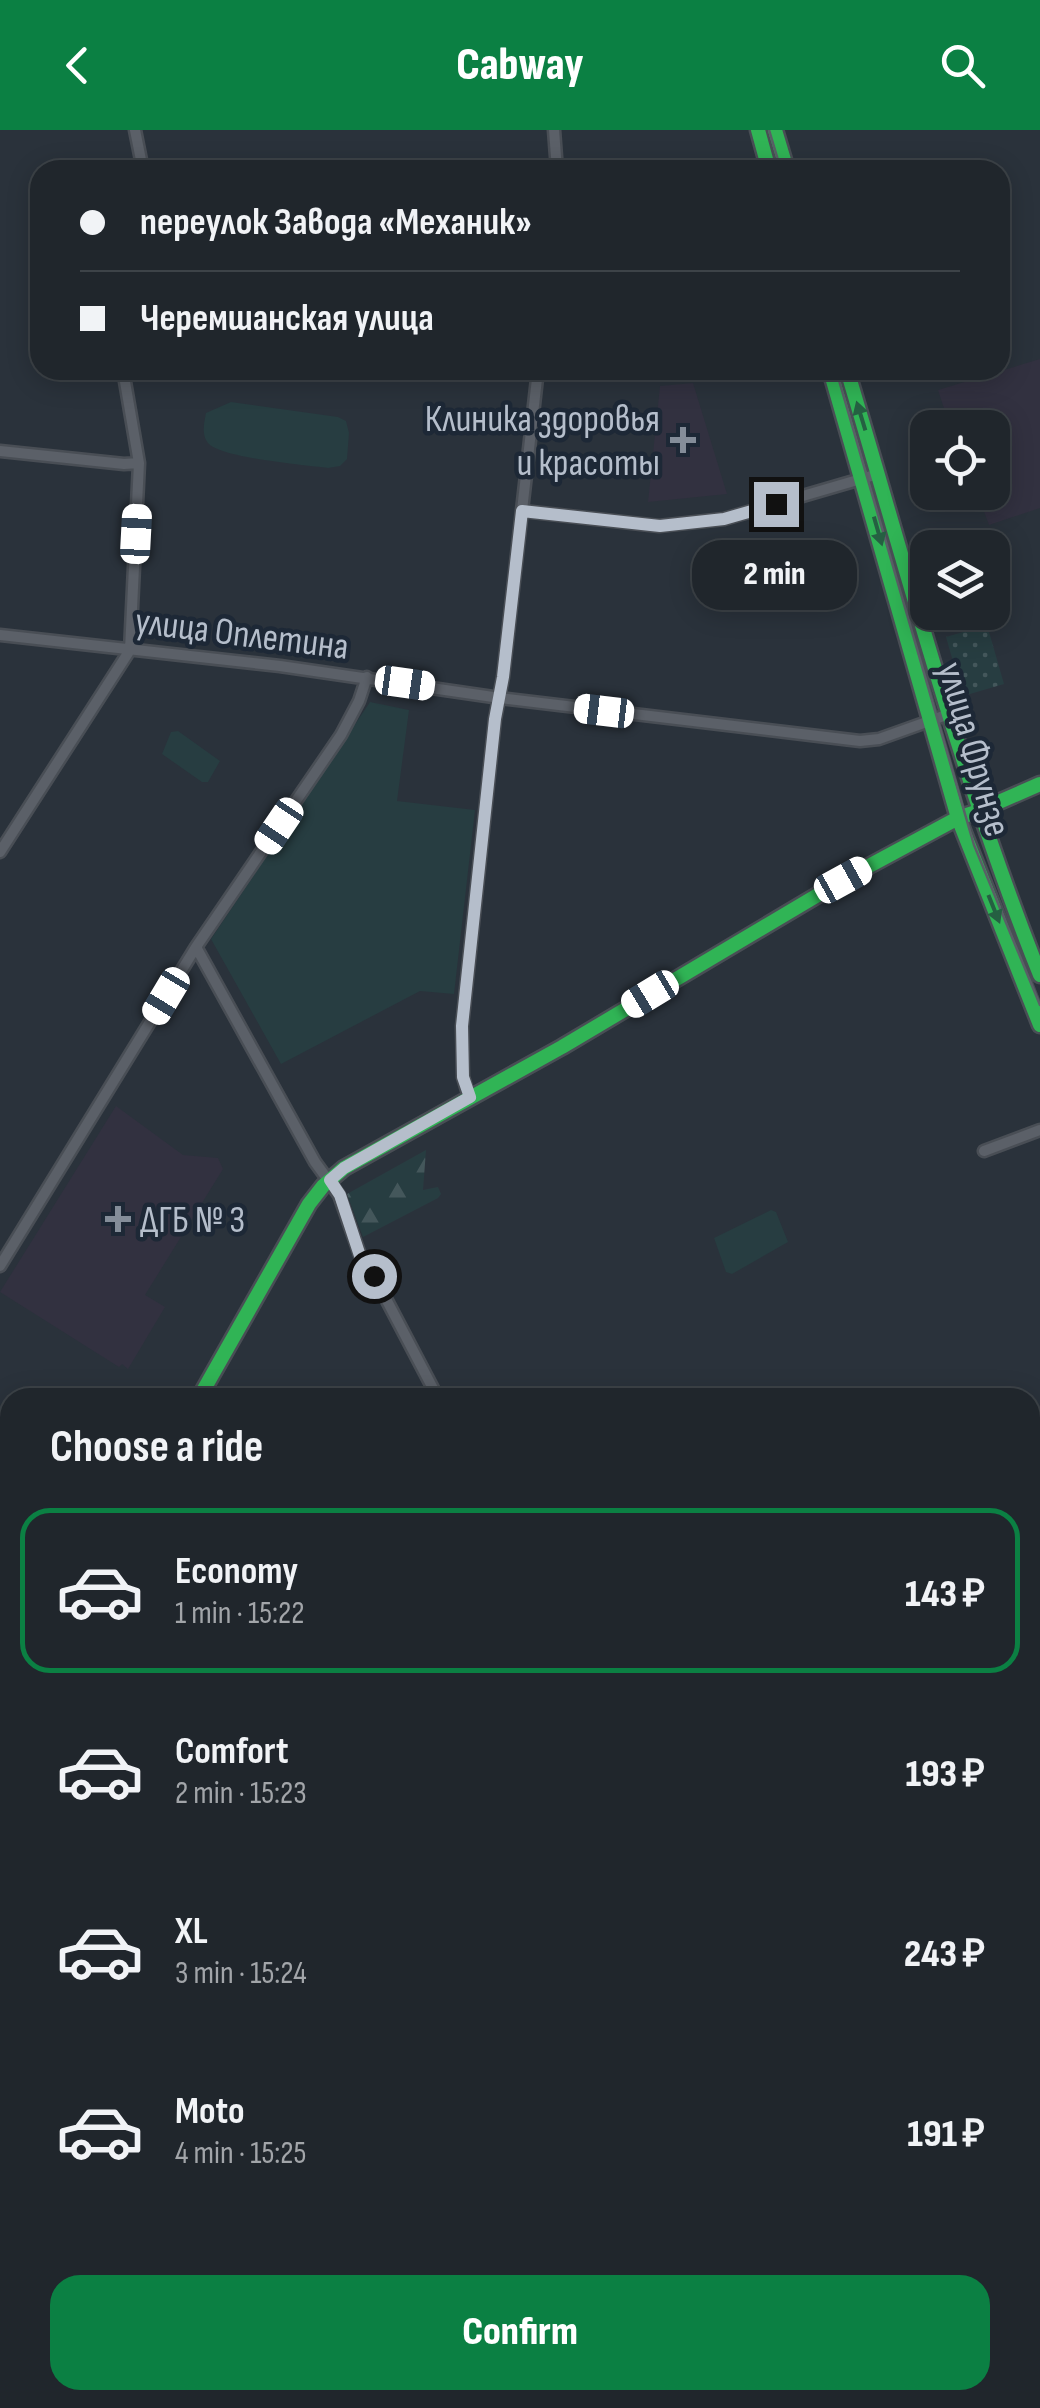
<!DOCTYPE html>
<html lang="en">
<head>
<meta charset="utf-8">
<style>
	body { margin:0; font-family:"Sofia Sans Condensed",sans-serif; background:#2d3238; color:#f1f3f6; height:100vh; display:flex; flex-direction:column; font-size:38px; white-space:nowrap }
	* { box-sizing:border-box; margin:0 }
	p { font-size:32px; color:#a2a5a9 }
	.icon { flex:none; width:55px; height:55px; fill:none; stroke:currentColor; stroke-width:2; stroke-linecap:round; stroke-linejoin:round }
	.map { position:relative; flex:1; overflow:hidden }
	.sheet { position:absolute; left:0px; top:1258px; width:1040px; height:1022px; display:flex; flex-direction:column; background:#20262c; border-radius:30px 30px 0 0; box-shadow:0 5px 25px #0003,0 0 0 2px #3d4348 }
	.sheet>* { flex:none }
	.top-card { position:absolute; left:30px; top:30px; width:980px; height:220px; border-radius:30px; box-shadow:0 5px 25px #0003,0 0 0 2px #3d4348; display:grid; align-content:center; height:220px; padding:0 50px; background:#20262c }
	.fabs { position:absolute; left:910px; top:280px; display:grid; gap:20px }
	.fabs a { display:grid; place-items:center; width:100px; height:100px; border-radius:20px; background:#20262c; box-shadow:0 5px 25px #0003,0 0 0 2px #3d4348; font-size:50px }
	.end { position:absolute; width:45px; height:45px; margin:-22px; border:12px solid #b5becb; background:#111; box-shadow:0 0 0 5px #111 }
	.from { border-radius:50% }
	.bubble { position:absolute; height:70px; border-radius:30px; background:#20262c; box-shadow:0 5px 25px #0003,0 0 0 2px #3d4348; font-size:32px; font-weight:800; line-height:70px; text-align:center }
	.car { position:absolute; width:30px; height:60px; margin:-30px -15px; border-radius:12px; box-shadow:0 0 8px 2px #0007; background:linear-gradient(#fff 24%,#345 0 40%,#fff 0 76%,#345 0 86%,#fff 0) }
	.top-card b { display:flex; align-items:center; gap:35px; height:95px; font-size:38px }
	.top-card b+b { border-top:2px solid #3d4348 }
	.top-card i { width:25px; height:25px; background:#f1f3f6 }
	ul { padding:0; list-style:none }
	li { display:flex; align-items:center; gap:30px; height:165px; margin:0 20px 15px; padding:0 30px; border:5px solid transparent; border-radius:30px }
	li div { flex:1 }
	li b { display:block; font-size:38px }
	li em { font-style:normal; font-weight:800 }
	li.current { border-color:#0b8043 }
	li>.icon { width:90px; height:90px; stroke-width:1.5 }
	h2 { padding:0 50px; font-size:45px; line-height:120px }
	.primary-button { display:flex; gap:20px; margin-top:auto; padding:20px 50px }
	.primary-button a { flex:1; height:115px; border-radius:30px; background:#0b8043; color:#fff; font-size:40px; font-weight:800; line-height:115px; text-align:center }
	header { display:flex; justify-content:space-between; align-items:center; height:130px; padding:0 50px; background:#0b8043; color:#fff; font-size:45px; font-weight:800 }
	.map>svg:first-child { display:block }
	.medical { fill:#323140 }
	.grass { fill:url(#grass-dots) }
	.forest { fill:url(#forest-firs) }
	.park { fill:#273d41 }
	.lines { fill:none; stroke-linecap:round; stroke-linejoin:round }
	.canal { stroke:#384c66; stroke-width:10 }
	.street-casing { stroke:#494e55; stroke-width:15 }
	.fast-casing { stroke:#494e55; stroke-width:19 }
	.slow-casing { stroke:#494e55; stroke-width:19 }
	.street { stroke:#5b6068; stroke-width:10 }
	.fast { stroke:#30b455; stroke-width:14 }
	.slow { stroke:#ff9f0a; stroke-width:14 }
	.tram { stroke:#595f66; stroke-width:2.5 }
	.oneway { fill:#256042 }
	.route { stroke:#b5becb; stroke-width:12 }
	.poi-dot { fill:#848d99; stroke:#1d2836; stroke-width:4 }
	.labels { text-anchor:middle; stroke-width:9; stroke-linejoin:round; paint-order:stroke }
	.poi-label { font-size:38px; fill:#b5becb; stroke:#1d2836; text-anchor:end }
	.street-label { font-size:38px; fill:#b5becb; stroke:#1d2836 }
</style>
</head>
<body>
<header><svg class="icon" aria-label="back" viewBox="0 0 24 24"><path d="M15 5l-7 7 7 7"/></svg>Cabway<svg class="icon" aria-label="search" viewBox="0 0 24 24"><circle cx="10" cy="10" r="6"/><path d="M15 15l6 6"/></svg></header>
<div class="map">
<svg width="1040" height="2278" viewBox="0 0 1040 2278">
	<defs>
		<pattern id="grass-dots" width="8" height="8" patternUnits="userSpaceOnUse" patternTransform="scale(2.5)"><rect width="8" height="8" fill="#273d41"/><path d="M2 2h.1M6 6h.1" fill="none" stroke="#44575b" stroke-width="1.8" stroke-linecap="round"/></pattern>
		<pattern id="forest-firs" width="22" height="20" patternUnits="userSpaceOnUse" patternTransform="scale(2.5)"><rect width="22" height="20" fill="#273d41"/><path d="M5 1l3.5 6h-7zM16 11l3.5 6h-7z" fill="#44575b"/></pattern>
	</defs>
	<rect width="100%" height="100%" fill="#2a323b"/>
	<path class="medical" d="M1040,229V378L989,395L977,363L992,362V298L950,297L938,260Z
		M693,253L727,364L648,372L660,256Z
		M116,976L183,1025L218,1028L223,1039L145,1165L165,1177L128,1239L122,1234L119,1237L0,1162Z"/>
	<path class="grass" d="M987,495L1004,554L963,566L946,507Z"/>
	<path class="forest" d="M426,1020L423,1060L438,1057L441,1064L438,1068L363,1107L347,1064Z"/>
	<path class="park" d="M231,272L338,287L346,291L349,303L347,329L340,336L328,338C305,335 223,328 209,314C201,306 204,293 206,283Z
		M370,572L409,580L397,671L475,680L454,864L420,861L281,934L211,809Z
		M178,601L220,631L208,652H202L162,624L171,602Z
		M771,1080L776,1082L788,1112L732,1144L726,1142L714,1108Z"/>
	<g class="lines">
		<path class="canal" d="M673,2270L678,2278"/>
		<g class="street-casing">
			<path id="street" d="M135,0L141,30L136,40
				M554,0L557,40
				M0,321L124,334L139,333
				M523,381L659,396L724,389L878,344
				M0,505L280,536L500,568L860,611L879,609L949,584
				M0,722L130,520L139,333L123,240
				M196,817L315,1032L339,1065L366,1142L374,1146L438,1268
				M469,967L463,947L462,896L495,589L503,547L538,240
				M984,1021L1040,1000
				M0,1136L196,817L341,605L359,571L367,547
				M0,1338L10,1346
				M1030,1711H1040
				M0,1770L10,1777
				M0,1945L10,1931
				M0,2168L10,2158
				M63,2270L74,2278
				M632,2270L636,2278
				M370,2278L378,2270"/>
		</g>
		<g class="fast-casing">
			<path id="fast" d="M758,0L769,40
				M775,0L787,40
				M830,240L958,688L1040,895
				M847,240C908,443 961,648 1040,845
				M976,682L1040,654
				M199,1268L309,1074L323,1056L344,1038L562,917L843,750L958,688L976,682
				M0,2017L10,2026"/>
		</g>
		<g class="slow-casing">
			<path id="slow" d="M0,1607L10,1590
				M307,2270L318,2278"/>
		</g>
		<use href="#street" class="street"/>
		<use href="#fast" class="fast"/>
		<use href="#slow" class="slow"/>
		<path class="tram" d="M769,0L781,40
			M836,240L974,715L1040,875"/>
	</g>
	<defs><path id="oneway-solid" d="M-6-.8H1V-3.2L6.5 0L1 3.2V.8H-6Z" transform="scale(2.5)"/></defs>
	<g class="oneway">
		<use href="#oneway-solid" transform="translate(861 286) rotate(-107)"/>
		<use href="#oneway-solid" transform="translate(878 401) rotate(74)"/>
		<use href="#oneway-solid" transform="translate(994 779) rotate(68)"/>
	</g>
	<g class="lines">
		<path class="route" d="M374,1146L364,1138L340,1065L330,1050L344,1038L470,967L463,947L462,896L495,589L503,547L522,381L660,396L724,389L776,374"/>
	</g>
	<g class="poi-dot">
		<path d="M678 295h10v10h10v10h-10v10h-10v-10h-10v-10h10z"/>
		<path d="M113 1074h10v10h10v10h-10v10h-10v-10h-10v-10h10z"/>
	</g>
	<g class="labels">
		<g class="poi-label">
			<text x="660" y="301">Клиника здоровья<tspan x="660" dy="44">и красоты</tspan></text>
			<text x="140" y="1102" text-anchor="start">ДГБ № 3</text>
		</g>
		<g class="street-label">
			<text transform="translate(242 503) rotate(7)" y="13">улица Оплетина</text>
			<text transform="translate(975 619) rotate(74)" y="13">улица Фрунзе</text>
		</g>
	</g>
</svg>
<div class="fabs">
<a><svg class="icon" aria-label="locate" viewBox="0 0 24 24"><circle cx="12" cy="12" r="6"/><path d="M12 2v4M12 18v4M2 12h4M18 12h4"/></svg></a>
<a><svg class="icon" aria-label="layers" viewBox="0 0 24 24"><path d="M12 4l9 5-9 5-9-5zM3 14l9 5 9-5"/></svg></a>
</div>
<i class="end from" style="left:374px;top:1146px"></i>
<i class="end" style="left:776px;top:374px"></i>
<div class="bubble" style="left:692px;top:410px;width:165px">2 min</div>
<i class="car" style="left:136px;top:404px;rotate:3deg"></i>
<i class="car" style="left:405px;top:553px;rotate:98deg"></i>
<i class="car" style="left:604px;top:581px;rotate:277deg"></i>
<i class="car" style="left:279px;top:696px;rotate:214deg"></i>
<i class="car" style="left:843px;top:750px;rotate:61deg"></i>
<i class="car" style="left:650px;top:864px;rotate:239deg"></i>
<i class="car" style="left:166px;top:866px;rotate:211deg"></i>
<div class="top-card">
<b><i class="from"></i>переулок Завода «Механик»</b>
<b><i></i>Черемшанская улица</b>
</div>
<section class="sheet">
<h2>Choose a ride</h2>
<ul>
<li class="current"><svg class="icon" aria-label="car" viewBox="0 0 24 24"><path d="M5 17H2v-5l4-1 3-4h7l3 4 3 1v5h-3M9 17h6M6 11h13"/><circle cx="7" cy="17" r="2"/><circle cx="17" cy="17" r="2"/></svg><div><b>Economy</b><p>1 min · 15:22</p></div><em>143 ₽</em></li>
<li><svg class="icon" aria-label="car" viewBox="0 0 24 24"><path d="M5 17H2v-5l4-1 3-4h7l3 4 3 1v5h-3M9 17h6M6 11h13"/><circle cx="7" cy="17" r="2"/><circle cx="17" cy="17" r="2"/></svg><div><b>Comfort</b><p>2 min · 15:23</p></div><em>193 ₽</em></li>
<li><svg class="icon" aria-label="car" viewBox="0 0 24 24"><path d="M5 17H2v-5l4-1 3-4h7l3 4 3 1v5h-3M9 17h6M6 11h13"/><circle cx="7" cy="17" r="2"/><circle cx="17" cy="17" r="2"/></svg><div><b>XL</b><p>3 min · 15:24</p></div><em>243 ₽</em></li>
<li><svg class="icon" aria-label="car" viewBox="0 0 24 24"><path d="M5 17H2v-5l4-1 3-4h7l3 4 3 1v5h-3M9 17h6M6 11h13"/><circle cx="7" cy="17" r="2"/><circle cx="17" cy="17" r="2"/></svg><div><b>Moto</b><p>4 min · 15:25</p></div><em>191 ₽</em></li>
</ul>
<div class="primary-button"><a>Confirm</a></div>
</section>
</div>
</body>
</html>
